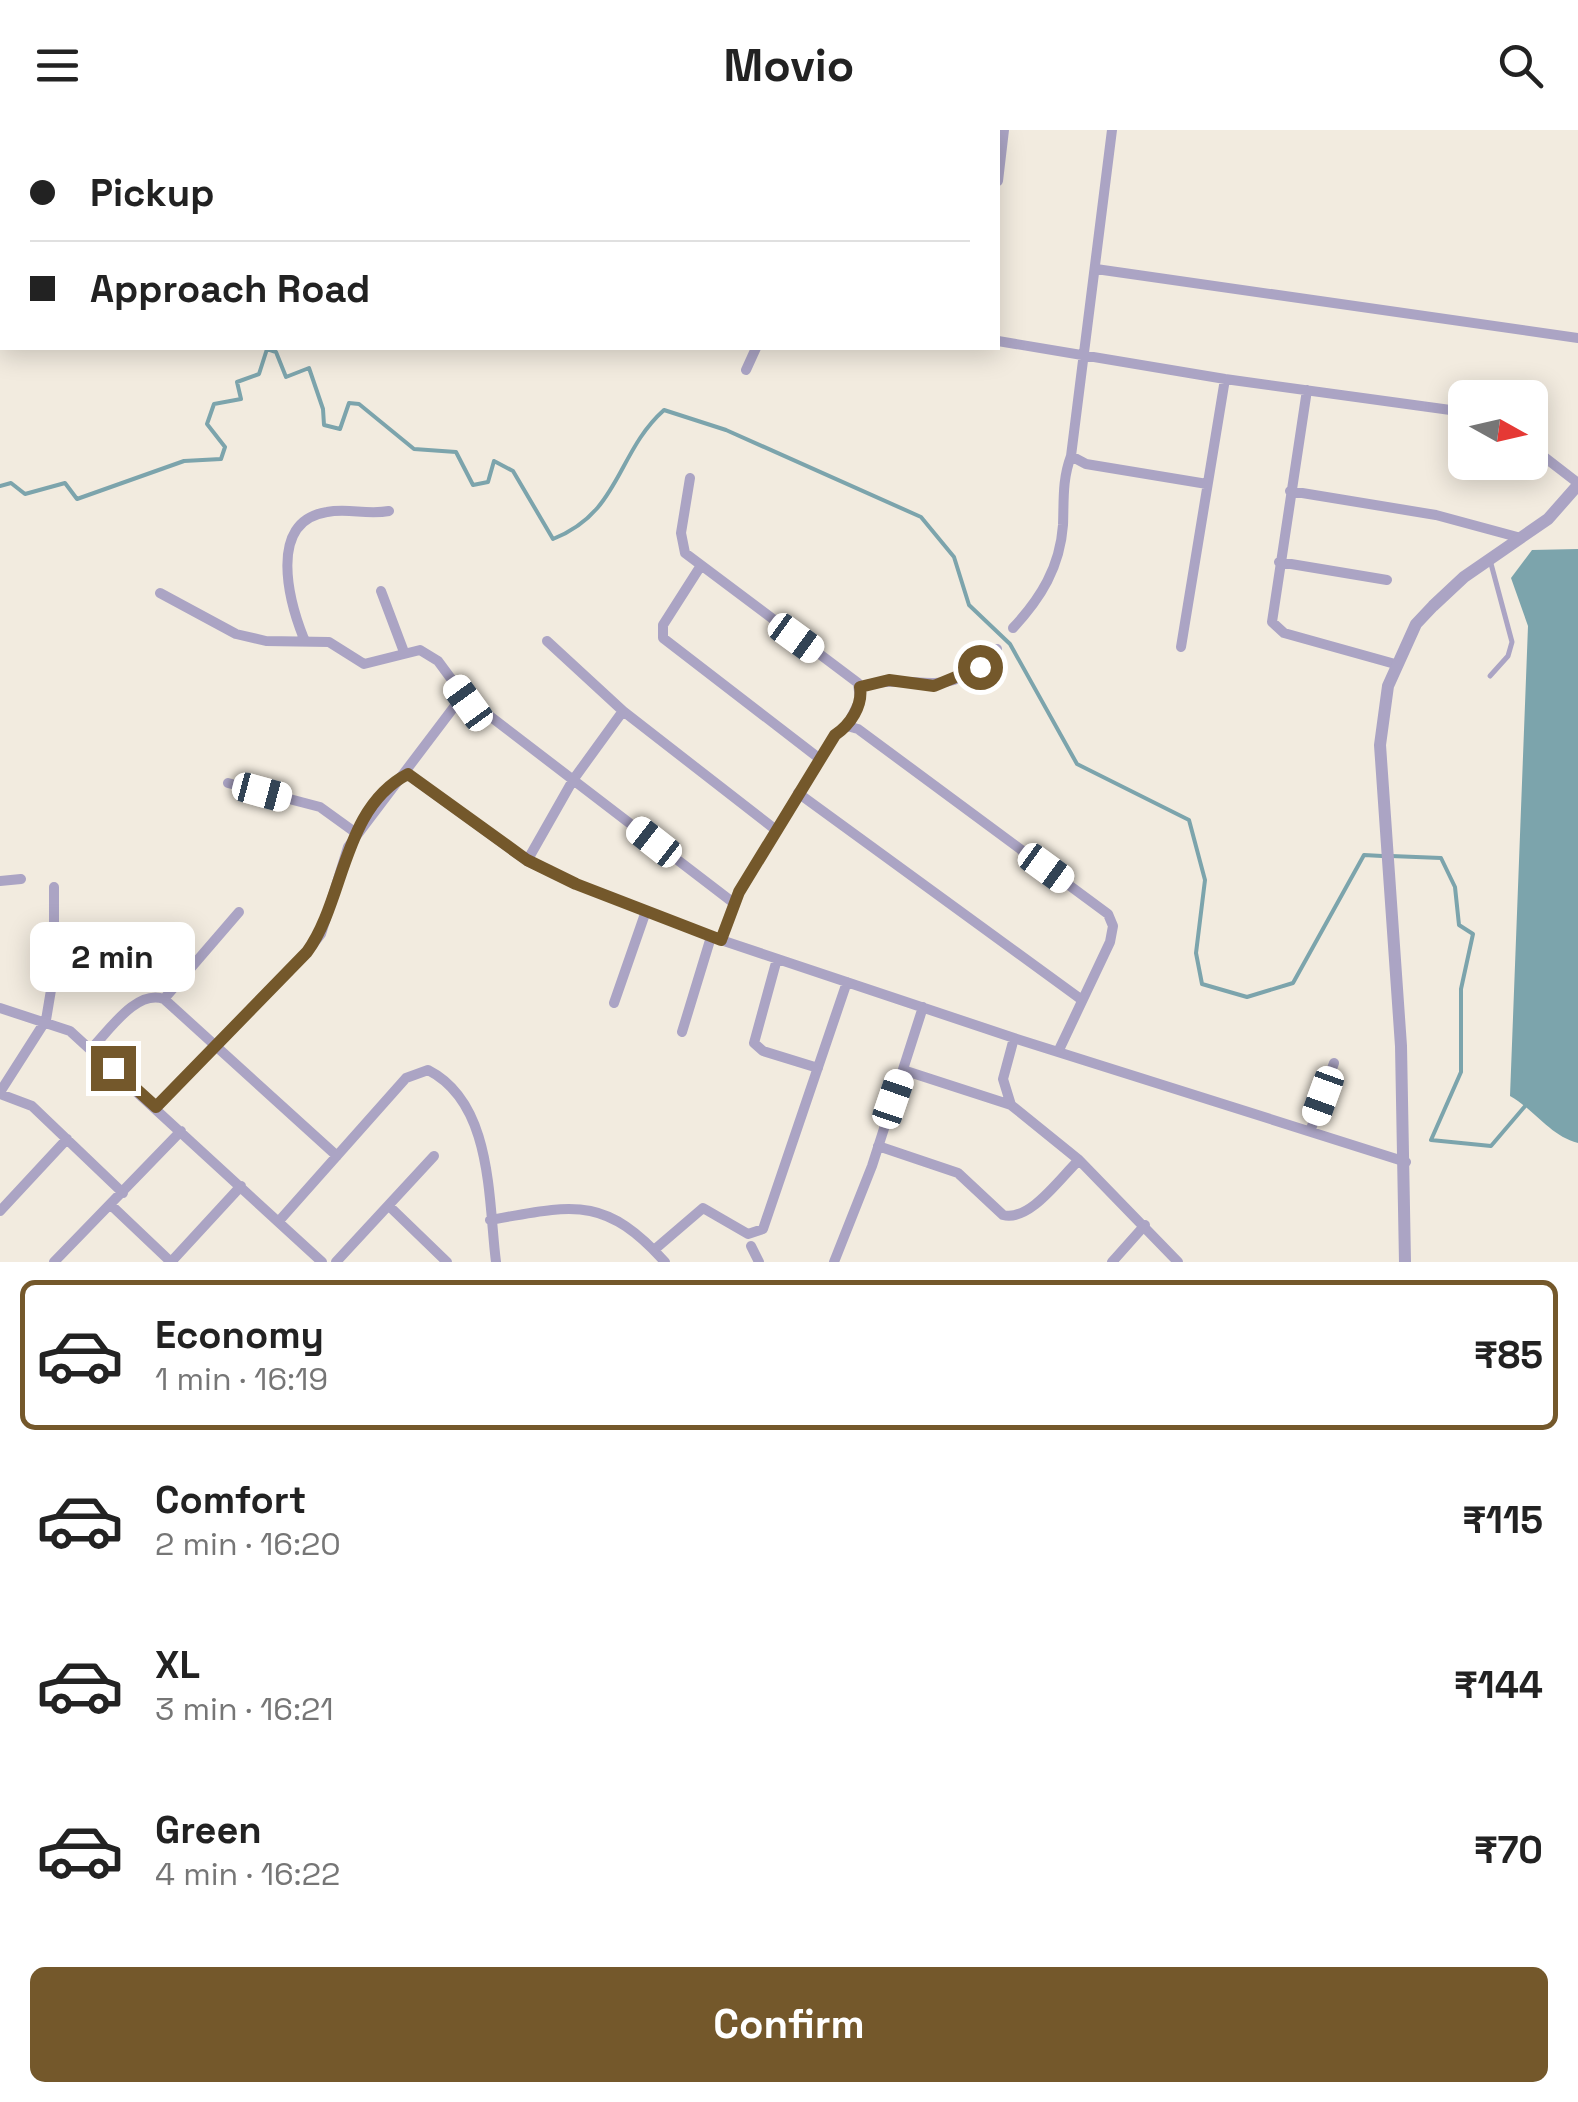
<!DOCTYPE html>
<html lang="en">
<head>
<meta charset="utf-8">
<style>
	body { margin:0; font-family:"Space Grotesk",sans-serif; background:#f6f6f6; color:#222; height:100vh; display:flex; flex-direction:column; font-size:38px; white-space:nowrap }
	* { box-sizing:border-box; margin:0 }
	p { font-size:32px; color:#767676 }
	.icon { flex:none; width:55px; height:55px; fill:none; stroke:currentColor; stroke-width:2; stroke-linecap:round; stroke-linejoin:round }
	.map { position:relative; height:1132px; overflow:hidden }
	.details { display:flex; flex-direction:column; background:#fff; flex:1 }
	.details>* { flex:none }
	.guide { position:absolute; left:0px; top:0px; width:1000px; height:220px; box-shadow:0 5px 25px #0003; display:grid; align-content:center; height:220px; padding:0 30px; background:#fff }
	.needle { width:65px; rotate:98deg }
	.fabs { position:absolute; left:1448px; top:250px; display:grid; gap:20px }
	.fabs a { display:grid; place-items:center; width:100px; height:100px; border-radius:15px; background:#fff; box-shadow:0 5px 25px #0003; font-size:50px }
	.end { position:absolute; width:45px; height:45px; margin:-22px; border:12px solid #74582b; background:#fff; box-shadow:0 0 0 5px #fff }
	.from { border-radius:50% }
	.bubble { position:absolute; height:70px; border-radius:15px; background:#fff; box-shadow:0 5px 25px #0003; font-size:32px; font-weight:600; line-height:70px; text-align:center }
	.car { position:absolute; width:30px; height:60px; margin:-30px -15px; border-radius:12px; box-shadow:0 0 8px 2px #0007; background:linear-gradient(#fff 24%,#345 0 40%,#fff 0 76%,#345 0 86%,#fff 0) }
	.guide b { display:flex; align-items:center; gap:35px; height:95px; font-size:38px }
	.guide b+b { border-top:2px solid #e0e0e0 }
	.guide i { width:25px; height:25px; background:#222 }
	ul { padding:18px 0 0; list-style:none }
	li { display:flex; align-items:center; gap:30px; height:150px; margin:0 20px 15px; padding:0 10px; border:5px solid transparent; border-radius:15px }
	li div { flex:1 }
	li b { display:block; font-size:38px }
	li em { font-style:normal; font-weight:600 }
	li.selected { border-color:#74582b }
	li>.icon { width:90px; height:90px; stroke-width:1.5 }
	.button { display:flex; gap:20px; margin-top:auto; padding:20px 30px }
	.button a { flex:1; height:115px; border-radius:15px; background:#74582b; color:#fff; font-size:40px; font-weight:600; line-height:115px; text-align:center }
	header { display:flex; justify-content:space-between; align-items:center; height:130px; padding:0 30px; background:#fff; font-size:45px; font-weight:600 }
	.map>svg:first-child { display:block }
	.water { fill:#7ca4ac }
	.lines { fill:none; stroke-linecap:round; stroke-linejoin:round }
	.stream { stroke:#7ca4ac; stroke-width:4 }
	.service { stroke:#aba4c4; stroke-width:5 }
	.minor { stroke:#aba4c4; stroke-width:10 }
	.tertiary { stroke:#aba4c4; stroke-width:12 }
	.route { stroke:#74582b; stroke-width:12 }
</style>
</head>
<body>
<header><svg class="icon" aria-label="menu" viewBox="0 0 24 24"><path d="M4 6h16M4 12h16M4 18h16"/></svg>Movio<svg class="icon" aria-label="search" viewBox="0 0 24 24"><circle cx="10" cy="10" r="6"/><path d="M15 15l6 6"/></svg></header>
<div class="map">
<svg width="1578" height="1132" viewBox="0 0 1578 1132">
	<rect width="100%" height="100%" fill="#f2ebdf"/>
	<path class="water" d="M1578,419V1013C1550,1006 1535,980 1510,966L1528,496L1511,448L1532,420Z"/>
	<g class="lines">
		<path class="stream" d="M0,356L11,353L25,364L65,353L77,369L184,331L221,329L225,317L207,294L214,274L241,269L237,252L259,244L267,219L276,222L286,247L309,238L323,279L324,295L340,299L349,273L359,274L414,319L456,322L473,355L488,352L494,331L513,341L553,409C621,382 616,323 664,280L726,300L921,387L954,427L969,475L1010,514L1077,634L1189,690L1205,750L1196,823L1202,854L1247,867L1293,853L1364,725L1382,726
			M1391,726L1441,728L1455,757L1459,795L1473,804L1461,859V942L1431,1010L1491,1016L1526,975"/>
		<path class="service" d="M1490,430L1512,512L1508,526L1490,546"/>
		<path class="minor" d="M470,0L472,2
			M1112,0L1071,326L1086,334L1207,354
			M322,2L325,0
			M514,2L517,0
			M998,51L1004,0
			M0,137L2,138
			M1096,139L1578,208
			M998,211L1225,249L1465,282
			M746,240L756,218
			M1307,260L1272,492L1284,503L1395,534
			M1530,316L1578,353
			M690,348L681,403L685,423L858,553L860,570L847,596
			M1290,361L1436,385L1521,408
			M1279,432L1387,450
			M700,437L663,495V508L820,629
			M381,461L404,522
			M160,463L236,504L266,511L329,512L364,534L420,520L438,531L469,573
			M1013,498C1041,468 1060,437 1063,395C1064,371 1062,350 1071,326
			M304,509C290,474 266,391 327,382C348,378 367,385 389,381
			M547,511L623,581L776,700
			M1181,517L1225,249
			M860,557C919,539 945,577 997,519
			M407,644L527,731L576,754L721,810L1014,908L1406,1032
			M228,653L320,677L356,703
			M798,663L1082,870
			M527,731L573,650L623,581
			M0,751L21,749
			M721,810L739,762L835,605L847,596L858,599L1108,784L1113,796L1110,812L1058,922
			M777,829L754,913L763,921L818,938
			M164,869L239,782
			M614,873L646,781
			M0,878L70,901L322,1132
			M682,902L711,807
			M1014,908L1003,949L1011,975L1079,1030L1178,1132
			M91,919C109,901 136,859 164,869L337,1026
			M903,940L1011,975
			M0,962L46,890L54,842V757
			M0,964L32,976L123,1063
			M156,977L307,822L321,804L348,717L457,573L478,577L735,774
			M1311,999L1334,933
			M878,1016L958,1043L1003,1085C1030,1092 1060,1048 1079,1030
			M111,1075L171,1132
			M389,1076L447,1132
			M0,1081L67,1009
			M490,1090C574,1075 604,1065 665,1132
			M279,1091L406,948L428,940C493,973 488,1069 496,1132
			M751,1116L759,1132
			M654,1120L703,1078L748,1104L763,1099L847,852
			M54,1132L181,1001
			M171,1132L241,1056
			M336,1132L434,1026
			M834,1132L872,1036L923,877
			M1112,1132L1145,1095"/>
		<path class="tertiary" d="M1405,1132L1401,916L1380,615L1388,556L1416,494L1433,476L1464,447L1548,389L1578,355"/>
	</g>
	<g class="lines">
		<path class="route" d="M113,938L156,977L307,822C345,770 342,678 408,644L527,730L576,754L721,810L739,762L835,605C850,595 863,576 860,557L889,550L934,556L980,537"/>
	</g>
</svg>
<div class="fabs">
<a><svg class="needle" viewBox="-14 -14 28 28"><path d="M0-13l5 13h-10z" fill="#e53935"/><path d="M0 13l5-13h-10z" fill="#767676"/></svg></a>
</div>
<i class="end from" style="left:980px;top:537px"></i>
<i class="end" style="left:113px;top:938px"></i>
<div class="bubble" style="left:30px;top:792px;width:165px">2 min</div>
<i class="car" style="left:796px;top:508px;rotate:126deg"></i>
<i class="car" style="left:468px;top:573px;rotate:324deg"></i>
<i class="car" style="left:262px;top:662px;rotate:105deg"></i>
<i class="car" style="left:654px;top:712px;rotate:308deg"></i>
<i class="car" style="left:1046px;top:738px;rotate:126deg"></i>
<i class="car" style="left:1323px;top:966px;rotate:200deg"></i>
<i class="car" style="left:893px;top:969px;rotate:19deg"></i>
<div class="guide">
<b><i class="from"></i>Pickup</b>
<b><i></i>Approach Road</b>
</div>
</div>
<section class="details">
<ul>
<li class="selected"><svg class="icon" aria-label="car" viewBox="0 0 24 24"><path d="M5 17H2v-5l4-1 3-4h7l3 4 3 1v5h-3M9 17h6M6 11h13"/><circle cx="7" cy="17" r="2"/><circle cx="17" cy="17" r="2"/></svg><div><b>Economy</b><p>1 min · 16:19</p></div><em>₹85</em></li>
<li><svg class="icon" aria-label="car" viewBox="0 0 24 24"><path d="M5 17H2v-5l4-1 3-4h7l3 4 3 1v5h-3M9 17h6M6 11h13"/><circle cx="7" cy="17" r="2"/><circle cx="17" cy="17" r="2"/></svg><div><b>Comfort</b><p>2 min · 16:20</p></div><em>₹115</em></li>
<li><svg class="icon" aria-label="car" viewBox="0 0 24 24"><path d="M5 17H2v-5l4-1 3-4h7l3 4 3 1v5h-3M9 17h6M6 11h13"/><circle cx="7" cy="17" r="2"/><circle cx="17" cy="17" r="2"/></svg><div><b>XL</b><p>3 min · 16:21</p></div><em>₹144</em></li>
<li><svg class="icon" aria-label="car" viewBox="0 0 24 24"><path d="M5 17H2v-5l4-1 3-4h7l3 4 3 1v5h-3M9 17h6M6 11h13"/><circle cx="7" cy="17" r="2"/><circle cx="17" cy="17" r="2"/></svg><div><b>Green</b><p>4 min · 16:22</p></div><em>₹70</em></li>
</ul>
<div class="button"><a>Confirm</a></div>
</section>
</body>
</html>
